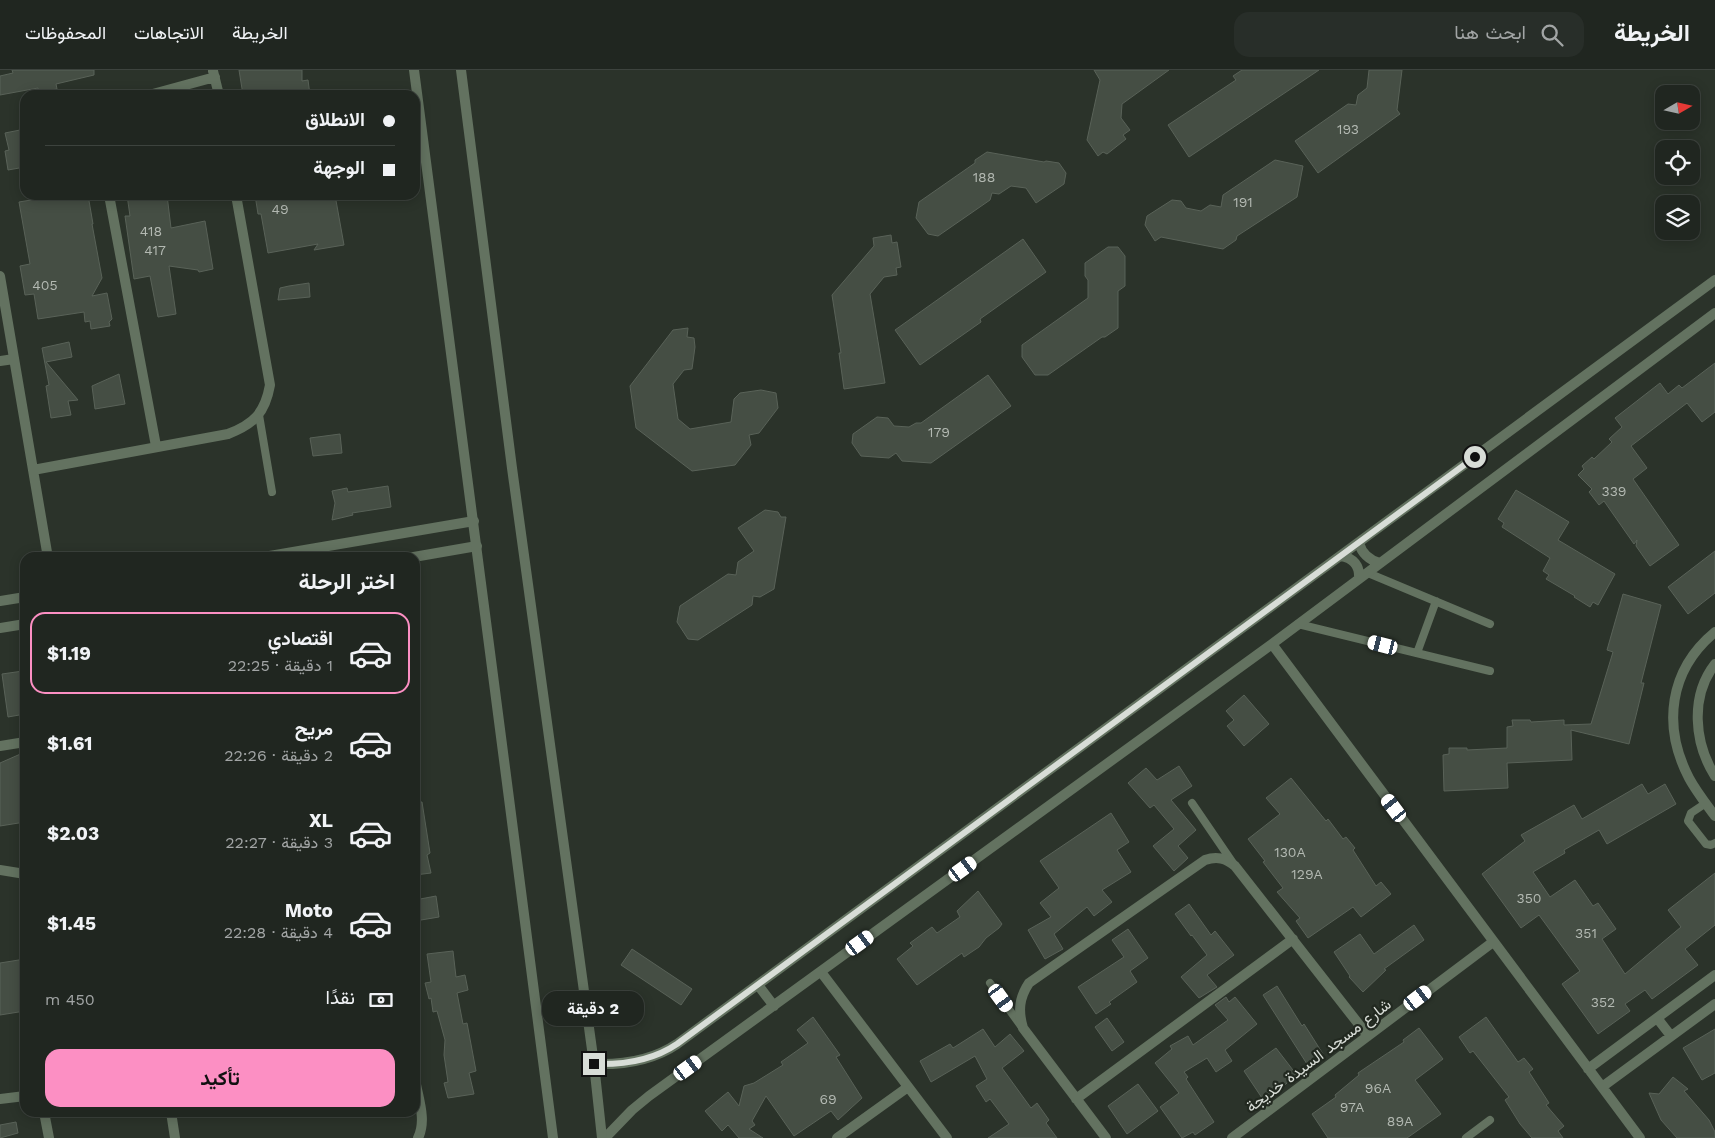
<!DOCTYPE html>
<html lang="ar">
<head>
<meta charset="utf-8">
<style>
	body { margin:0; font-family:"Work Sans",Vazirmatn,sans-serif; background:#282e29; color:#f1f3f6; direction:rtl; height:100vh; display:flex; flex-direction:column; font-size:19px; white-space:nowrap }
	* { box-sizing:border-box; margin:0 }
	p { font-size:16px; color:#a2a5a5 }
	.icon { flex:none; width:28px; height:28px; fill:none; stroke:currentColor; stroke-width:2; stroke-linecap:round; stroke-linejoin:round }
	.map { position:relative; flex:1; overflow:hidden; direction:ltr }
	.sheet { position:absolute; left:20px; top:482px; width:400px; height:565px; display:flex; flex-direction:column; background:#202620; border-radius:15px; box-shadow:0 2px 12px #0003,0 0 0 1px #3d433e; direction:rtl }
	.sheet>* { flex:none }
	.guide { position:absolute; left:20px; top:20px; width:400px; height:110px; border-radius:15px; box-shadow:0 2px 12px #0003,0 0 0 1px #3d433e; direction:rtl; display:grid; align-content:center; height:110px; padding:0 25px; background:#202620 }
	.needle { width:32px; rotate:81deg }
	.buttons { position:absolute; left:1655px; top:15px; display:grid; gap:10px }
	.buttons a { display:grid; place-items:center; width:45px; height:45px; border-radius:10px; background:#202620; box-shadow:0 2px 12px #0003,0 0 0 1px #3d433e; font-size:25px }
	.end { position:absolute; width:22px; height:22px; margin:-11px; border:6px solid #d8ddd7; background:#111; box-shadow:0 0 0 2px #111 }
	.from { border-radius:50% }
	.bubble { position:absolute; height:35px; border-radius:15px; background:#202620; box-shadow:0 2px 12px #0003,0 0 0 1px #3d433e; font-size:16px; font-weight:700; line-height:35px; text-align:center; direction:rtl }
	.car { position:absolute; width:15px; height:30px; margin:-15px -8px; border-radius:6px; box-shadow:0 0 4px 1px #0007; background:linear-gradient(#fff 24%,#345 0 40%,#fff 0 76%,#345 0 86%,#fff 0) }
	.guide b { display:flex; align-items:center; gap:18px; height:48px; font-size:19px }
	.guide b+b { border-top:1px solid #3d433e }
	.guide i { width:12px; height:12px; background:#f1f3f6 }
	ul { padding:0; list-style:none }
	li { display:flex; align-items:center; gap:15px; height:82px; margin:0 10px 8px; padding:0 15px; border:2px solid transparent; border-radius:15px }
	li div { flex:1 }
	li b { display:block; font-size:19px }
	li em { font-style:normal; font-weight:700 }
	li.on { border-color:#fc8fc3 }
	li>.icon { width:45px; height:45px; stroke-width:1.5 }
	h2 { padding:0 25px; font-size:22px; line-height:60px }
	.pay { display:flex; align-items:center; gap:12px; height:55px; padding:0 25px; font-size:19px }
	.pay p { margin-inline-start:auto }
	.action { display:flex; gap:10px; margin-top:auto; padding:10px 25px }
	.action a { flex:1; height:58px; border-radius:15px; background:#fc8fc3; color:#111; font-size:20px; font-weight:700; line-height:58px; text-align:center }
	header { display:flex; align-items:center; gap:30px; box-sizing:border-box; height:70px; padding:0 25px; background:#202620; border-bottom:1px solid #3d433e }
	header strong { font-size:24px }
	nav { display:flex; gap:28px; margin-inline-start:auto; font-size:18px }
	.search { width:350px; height:45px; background:#282e29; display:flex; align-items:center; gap:12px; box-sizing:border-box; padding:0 18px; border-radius:15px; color:#a2a5a5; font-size:19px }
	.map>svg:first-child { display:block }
	.building { fill:#454e44; stroke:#596258 }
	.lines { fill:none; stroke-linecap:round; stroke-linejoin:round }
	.service { stroke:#637260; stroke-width:8 }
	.minor { stroke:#637260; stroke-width:10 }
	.tertiary { stroke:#637260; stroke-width:10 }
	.route { stroke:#d8ddd7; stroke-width:6 }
	.labels { text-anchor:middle; stroke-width:4.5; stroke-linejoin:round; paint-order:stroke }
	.number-label { font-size:14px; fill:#b3b9b2 }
	.street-label { font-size:16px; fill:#d8ddd7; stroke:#222920 }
</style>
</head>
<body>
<header>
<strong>الخريطة</strong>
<div class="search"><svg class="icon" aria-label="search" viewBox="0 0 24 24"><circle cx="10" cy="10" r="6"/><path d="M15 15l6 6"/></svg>ابحث هنا</div>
<nav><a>الخريطة</a><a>الاتجاهات</a><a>المحفوظات</a></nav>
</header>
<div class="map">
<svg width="1715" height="1068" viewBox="0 0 1715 1068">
	<rect width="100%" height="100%" fill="#2b332a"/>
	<path class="building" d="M12,0H94V5L56,14L57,19L38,22V18L0,25V6L13,3Z
		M239,0H302V11L308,10L310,25H243Z
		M1094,0H1169L1122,34L1121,48L1130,60L1123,65L1126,69L1107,84L1103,82L1098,86L1087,70L1100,10Z
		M1242,0H1319L1189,87L1168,55L1236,10L1233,6Z
		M1369,0H1402L1397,40L1400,44L1318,103L1295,71L1348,34L1356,35L1358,25L1367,18Z
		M25,59V97L8,100L5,81L9,80L5,63Z
		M987,82L1044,92L1046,91L1059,93L1066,103L1064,114L1036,133L1026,118L1011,116L999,124L992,123L990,130L938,166L928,164L916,148L919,132L975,93V90Z
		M1275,90L1303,96L1297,127L1237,166L1236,170L1223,179L1161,167L1155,171L1145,155L1147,146L1172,130L1181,131L1186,138L1201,141L1210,135L1221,137L1223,125Z
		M61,125H88L93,154H92L102,208L92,226L107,223L112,249L109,252L110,256L91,259L90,251L85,252L84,242L38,249L34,224L25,225L20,196L30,194L19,132Z
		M127,125H167L171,158L205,151L213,199L199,202L198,200L169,196L176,244L158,247L150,206L134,209L125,146H130Z
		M255,125H335L344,175L314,180L318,174L268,183L261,144H258Z
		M891,165L892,173L897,172L901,197L896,198L897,205L884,207L870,224L885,313L844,319L839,283H841L832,225L874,176L873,168Z
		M1023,169L1046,202L980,249L981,252L920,295L895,260Z
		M1108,177H1118L1125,186V216L1118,221V258L1105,267H1102L1048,305H1035L1022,287V275L1088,228V210L1085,206V193Z
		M309,213L310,227L278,230L280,218L289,216Z
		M688,258L687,267L694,268L695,277L692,299L684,300L673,314L678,349L690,359L731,352L734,329L740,323L761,320L776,323L778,338L759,363L749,365L751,375L735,395L692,401L636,358L630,316L673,260Z
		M69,272L72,287L46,292L78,330L68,331L71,345L51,348L46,316L49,315L42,278Z
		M1715,293V342L1702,352L1687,333L1631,376L1647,398L1633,409L1679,475L1650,496L1636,476L1637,470L1634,474L1604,431L1599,435L1589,422L1592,419L1578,405L1584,399L1582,396L1592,387L1594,389L1612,372L1609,369L1622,357L1615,348L1660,313L1668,324L1679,315L1682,318Z
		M119,304L125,334L95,339L92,316Z
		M988,305L1011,336L931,393L902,391L896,383L889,388L861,386L852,373L853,364L877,347L888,348L894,356L909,357L916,353H921Z
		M340,364L342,383L313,386L310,368Z
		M388,416L391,437L352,443L353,445L332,450L335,433L332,421L347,418L348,422Z
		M1516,420L1569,452L1558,470L1615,504L1598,535L1593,532L1590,537L1574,527L1575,526L1546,509L1549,505L1543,501L1550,488L1502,457L1504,453L1498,449Z
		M765,440L778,442L781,447H786L774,519L760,527L753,526L752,535L698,570L688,569L677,552L680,536L728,504L736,505L738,492L754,481L738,458Z
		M1715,481V523L1688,544L1668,517Z
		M1623,524L1661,535L1641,613H1644L1629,674L1571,660L1572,690L1507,693L1508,718L1444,721L1443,685L1449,684V678H1467V680L1507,678V657L1513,656L1512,650H1530L1531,652L1564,650V655L1591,654L1613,582L1607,580Z
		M23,601L25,616V644L8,647L2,604Z
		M1244,625L1269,654L1244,676L1227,656L1234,650L1226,641Z
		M25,682V752L0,756V693Z
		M1179,696L1192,716L1171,730L1196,760L1178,776L1188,788L1174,801L1153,776L1174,759L1154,735L1150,738L1128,713L1146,698L1157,710Z
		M1291,708L1326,751L1328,749L1343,769L1346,767L1355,778L1353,780L1376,816L1381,812L1391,824L1361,847L1353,837L1308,868L1296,851L1300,848L1277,822L1283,818L1263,792L1265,791L1248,769L1280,744L1266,728Z
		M1642,714L1648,724L1665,714L1676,734L1607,774L1599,760L1564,780L1565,783L1533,802L1550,827L1575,810L1593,836L1598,833L1616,859L1602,869L1625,904L1681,857L1668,840L1715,803V855L1685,879L1698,895L1652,929L1645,920L1625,934L1630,941L1598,964L1562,914L1580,901L1539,845L1521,858L1482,804L1525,771L1521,765L1574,735L1582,749Z
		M415,732H422L430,783L427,785L431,803L415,805Z
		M1111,743L1129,772L1117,780L1131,802L1102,820L1112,832L1094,846L1087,837L1054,864L1063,879L1045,889L1028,860L1051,847L1040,833L1059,818L1040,791Z
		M978,821L1002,854L999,858L986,868L979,877L964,887L962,883L917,915L897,889L913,876L910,873L932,857L937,863L960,847L957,841Z
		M436,826L439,847L415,851V830Z
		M1189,834L1211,865L1215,861L1234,885L1207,905L1217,917L1199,928L1181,907L1207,885L1192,865L1191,866L1175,844Z
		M1414,855L1424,870L1384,899L1386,900L1363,922L1349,907L1350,906L1334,882L1360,864L1374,884Z
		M1128,859L1148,888L1130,901L1137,912L1109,932L1111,934L1096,944L1078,917L1124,887L1112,870Z
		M632,879L692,919L681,935L621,895Z
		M453,881L456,907L465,905L468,920L457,923L463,954L467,953L476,1001L469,1003L474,1024L448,1028L444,1013L448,1012L444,985L445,970L437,941L433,942L431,928L429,929L425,913L431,912L427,884Z
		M25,889V941L0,945V893Z
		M1277,916L1302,956L1304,954L1323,984L1307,994L1263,925Z
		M1226,927L1229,932L1235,927L1257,954L1225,980L1232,991L1216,1002L1207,988L1184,1002L1188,1007L1186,1009L1214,1052L1195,1065L1193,1062L1182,1068L1160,1037L1179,1023L1155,993L1172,979L1170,976L1188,966L1193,975L1228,950L1215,935Z
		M813,947L840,985L836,987L862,1028L838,1050L831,1041L794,1066L766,1026L752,1051L755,1055L749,1059L763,1068H739L728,1055L722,1061L705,1041L728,1022L739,1036L744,1016L754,1013L783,995L781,992L808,973L797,960Z
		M1486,947L1518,992L1524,988L1533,999L1529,1002L1549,1033L1546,1035L1564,1056L1558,1061L1563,1068H1532L1520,1054L1505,1030L1509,1027L1473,981L1470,983L1459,967Z
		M1107,948L1124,972L1112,981L1095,957Z
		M1419,958L1443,989L1415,1010L1441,1044L1407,1068H1328L1312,1044L1336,1027L1335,1025L1359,1005L1358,1003L1404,972L1403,970Z
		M983,959L995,977L1010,964L1024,981L1002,998L1031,1038L1037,1033L1049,1050L1046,1053L1057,1068H988L1009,1054L990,1029L986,1032L976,1016L987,1009L975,986L931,1012L920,991L950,974L953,978Z
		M1715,959V1003L1702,1010L1683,978Z
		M1276,978L1296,1004L1280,1020L1264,1031L1244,1001Z
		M1673,1007L1688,1019L1684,1021L1709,1050L1715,1062V1068H1677L1661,1050L1649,1023L1659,1024Z
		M1138,1014L1158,1041L1127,1064L1108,1036Z
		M16,1052L18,1063L0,1068V1055Z"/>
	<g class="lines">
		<path class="service" d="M259,345L272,422
			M1368,503L1490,554
			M1298,554L1490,601
			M1417,583L1436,531
			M1192,733L1233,793
			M1706,733L1691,743L1688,751L1706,774L1711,775L1715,773
			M990,913L1021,956
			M1466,1068L1490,1050"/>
		<path class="minor" d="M213,1L219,25
			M149,25L215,7
			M109,125L156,376
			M0,206L48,488
			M0,291L14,289
			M33,400L228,364C254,354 265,343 270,315L236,125
			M1359,473C1362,484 1369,490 1380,493
			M1341,486C1354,488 1360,496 1359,509
			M258,488L474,451
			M408,488L477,476
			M0,531L25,527
			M0,558L25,554
			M1715,562C1669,600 1662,656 1689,708C1696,721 1706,734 1715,746
			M1272,574L1640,1068
			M1715,594C1690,626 1694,673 1715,706
			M0,676L25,672
			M0,800L25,804
			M821,902L947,1068
			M758,915L774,936
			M1657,948L1671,966
			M594,994C624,995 652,991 677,974L1715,210
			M1588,999L1715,905
			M415,1009C418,1028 427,1050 418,1068
			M1602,1017L1715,934
			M0,1029L25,1026
			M1076,1029L1293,869
			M44,1042L49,1068
			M171,1042L175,1068
			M605,1068L632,1040L649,1026L1272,574L1715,243
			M837,1068L908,1017
			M1106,1068L1023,958C1018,941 1019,928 1029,913L1205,790C1217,786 1226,788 1235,796L1368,966
			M1232,1068L1493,872"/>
		<path class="tertiary" d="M414,0C462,356 506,712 553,1068
			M461,0L512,398L594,994L602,1068"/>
	</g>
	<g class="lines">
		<path class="route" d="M594,994C624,995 652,991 677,974L1475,387"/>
	</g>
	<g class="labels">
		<g class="number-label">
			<text x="1348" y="64">193</text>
			<text x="984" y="112">188</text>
			<text x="1243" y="137">191</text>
			<text x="280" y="144">49</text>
			<text x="151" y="166">418</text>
			<text x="155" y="185">417</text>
			<text x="45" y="220">405</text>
			<text x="939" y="367">179</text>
			<text x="1614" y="426">339</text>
			<text x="1290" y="787">130A</text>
			<text x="1307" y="809">129A</text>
			<text x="1529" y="833">350</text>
			<text x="1586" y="868">351</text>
			<text x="1603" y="937">352</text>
			<text x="1378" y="1023">96A</text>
			<text x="828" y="1034">69</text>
			<text x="1352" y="1042">97A</text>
			<text x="1400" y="1056">89A</text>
		</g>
		<g class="street-label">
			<text transform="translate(1318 985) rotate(-37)" y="6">شارع مسجد السيدة خديجة</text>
		</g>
	</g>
</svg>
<div class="buttons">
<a><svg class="needle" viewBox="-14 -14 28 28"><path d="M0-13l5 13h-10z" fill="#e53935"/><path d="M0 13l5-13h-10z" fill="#a2a5a5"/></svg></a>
<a><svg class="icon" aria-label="locate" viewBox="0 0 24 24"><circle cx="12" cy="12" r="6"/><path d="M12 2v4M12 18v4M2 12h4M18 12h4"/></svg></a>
<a><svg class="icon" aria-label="layers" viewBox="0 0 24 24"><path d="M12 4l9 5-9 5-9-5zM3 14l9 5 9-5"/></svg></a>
</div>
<i class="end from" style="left:1475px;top:387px"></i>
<i class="end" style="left:594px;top:994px"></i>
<div class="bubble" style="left:542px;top:921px;width:102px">2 دقيقة</div>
<i class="car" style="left:1383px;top:575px;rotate:284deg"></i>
<i class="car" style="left:1394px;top:738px;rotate:323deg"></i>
<i class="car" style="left:963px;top:799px;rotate:54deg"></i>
<i class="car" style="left:860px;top:873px;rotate:54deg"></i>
<i class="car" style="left:1001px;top:928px;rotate:144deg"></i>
<i class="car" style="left:1418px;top:928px;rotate:53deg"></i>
<i class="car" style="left:688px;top:998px;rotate:54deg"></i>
<div class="guide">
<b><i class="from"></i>الانطلاق</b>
<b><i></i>الوجهة</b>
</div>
<section class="sheet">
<h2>اختر الرحلة</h2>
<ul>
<li class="on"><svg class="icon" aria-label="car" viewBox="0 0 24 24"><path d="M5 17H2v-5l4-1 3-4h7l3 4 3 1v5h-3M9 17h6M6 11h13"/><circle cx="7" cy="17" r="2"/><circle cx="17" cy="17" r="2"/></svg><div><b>اقتصادي</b><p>1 دقيقة · 22:25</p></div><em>$1.19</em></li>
<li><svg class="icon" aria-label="car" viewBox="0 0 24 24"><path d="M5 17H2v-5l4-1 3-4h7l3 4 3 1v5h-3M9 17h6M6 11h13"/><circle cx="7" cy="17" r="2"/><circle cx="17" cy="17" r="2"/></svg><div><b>مريح</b><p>2 دقيقة · 22:26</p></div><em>$1.61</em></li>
<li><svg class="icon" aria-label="car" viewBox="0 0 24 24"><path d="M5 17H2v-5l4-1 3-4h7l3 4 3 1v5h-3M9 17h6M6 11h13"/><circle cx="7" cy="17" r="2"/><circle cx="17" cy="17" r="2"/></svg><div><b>XL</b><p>3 دقيقة · 22:27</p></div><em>$2.03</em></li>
<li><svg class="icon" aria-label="car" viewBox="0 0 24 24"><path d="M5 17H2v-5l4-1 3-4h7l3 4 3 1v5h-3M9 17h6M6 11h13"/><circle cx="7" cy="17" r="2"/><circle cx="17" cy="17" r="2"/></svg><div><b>Moto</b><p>4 دقيقة · 22:28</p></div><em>$1.45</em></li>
</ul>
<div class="pay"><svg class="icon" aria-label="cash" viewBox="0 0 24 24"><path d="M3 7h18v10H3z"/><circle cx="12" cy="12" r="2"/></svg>نقدًا<p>450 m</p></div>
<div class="action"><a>تأكيد</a></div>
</section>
</div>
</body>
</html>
